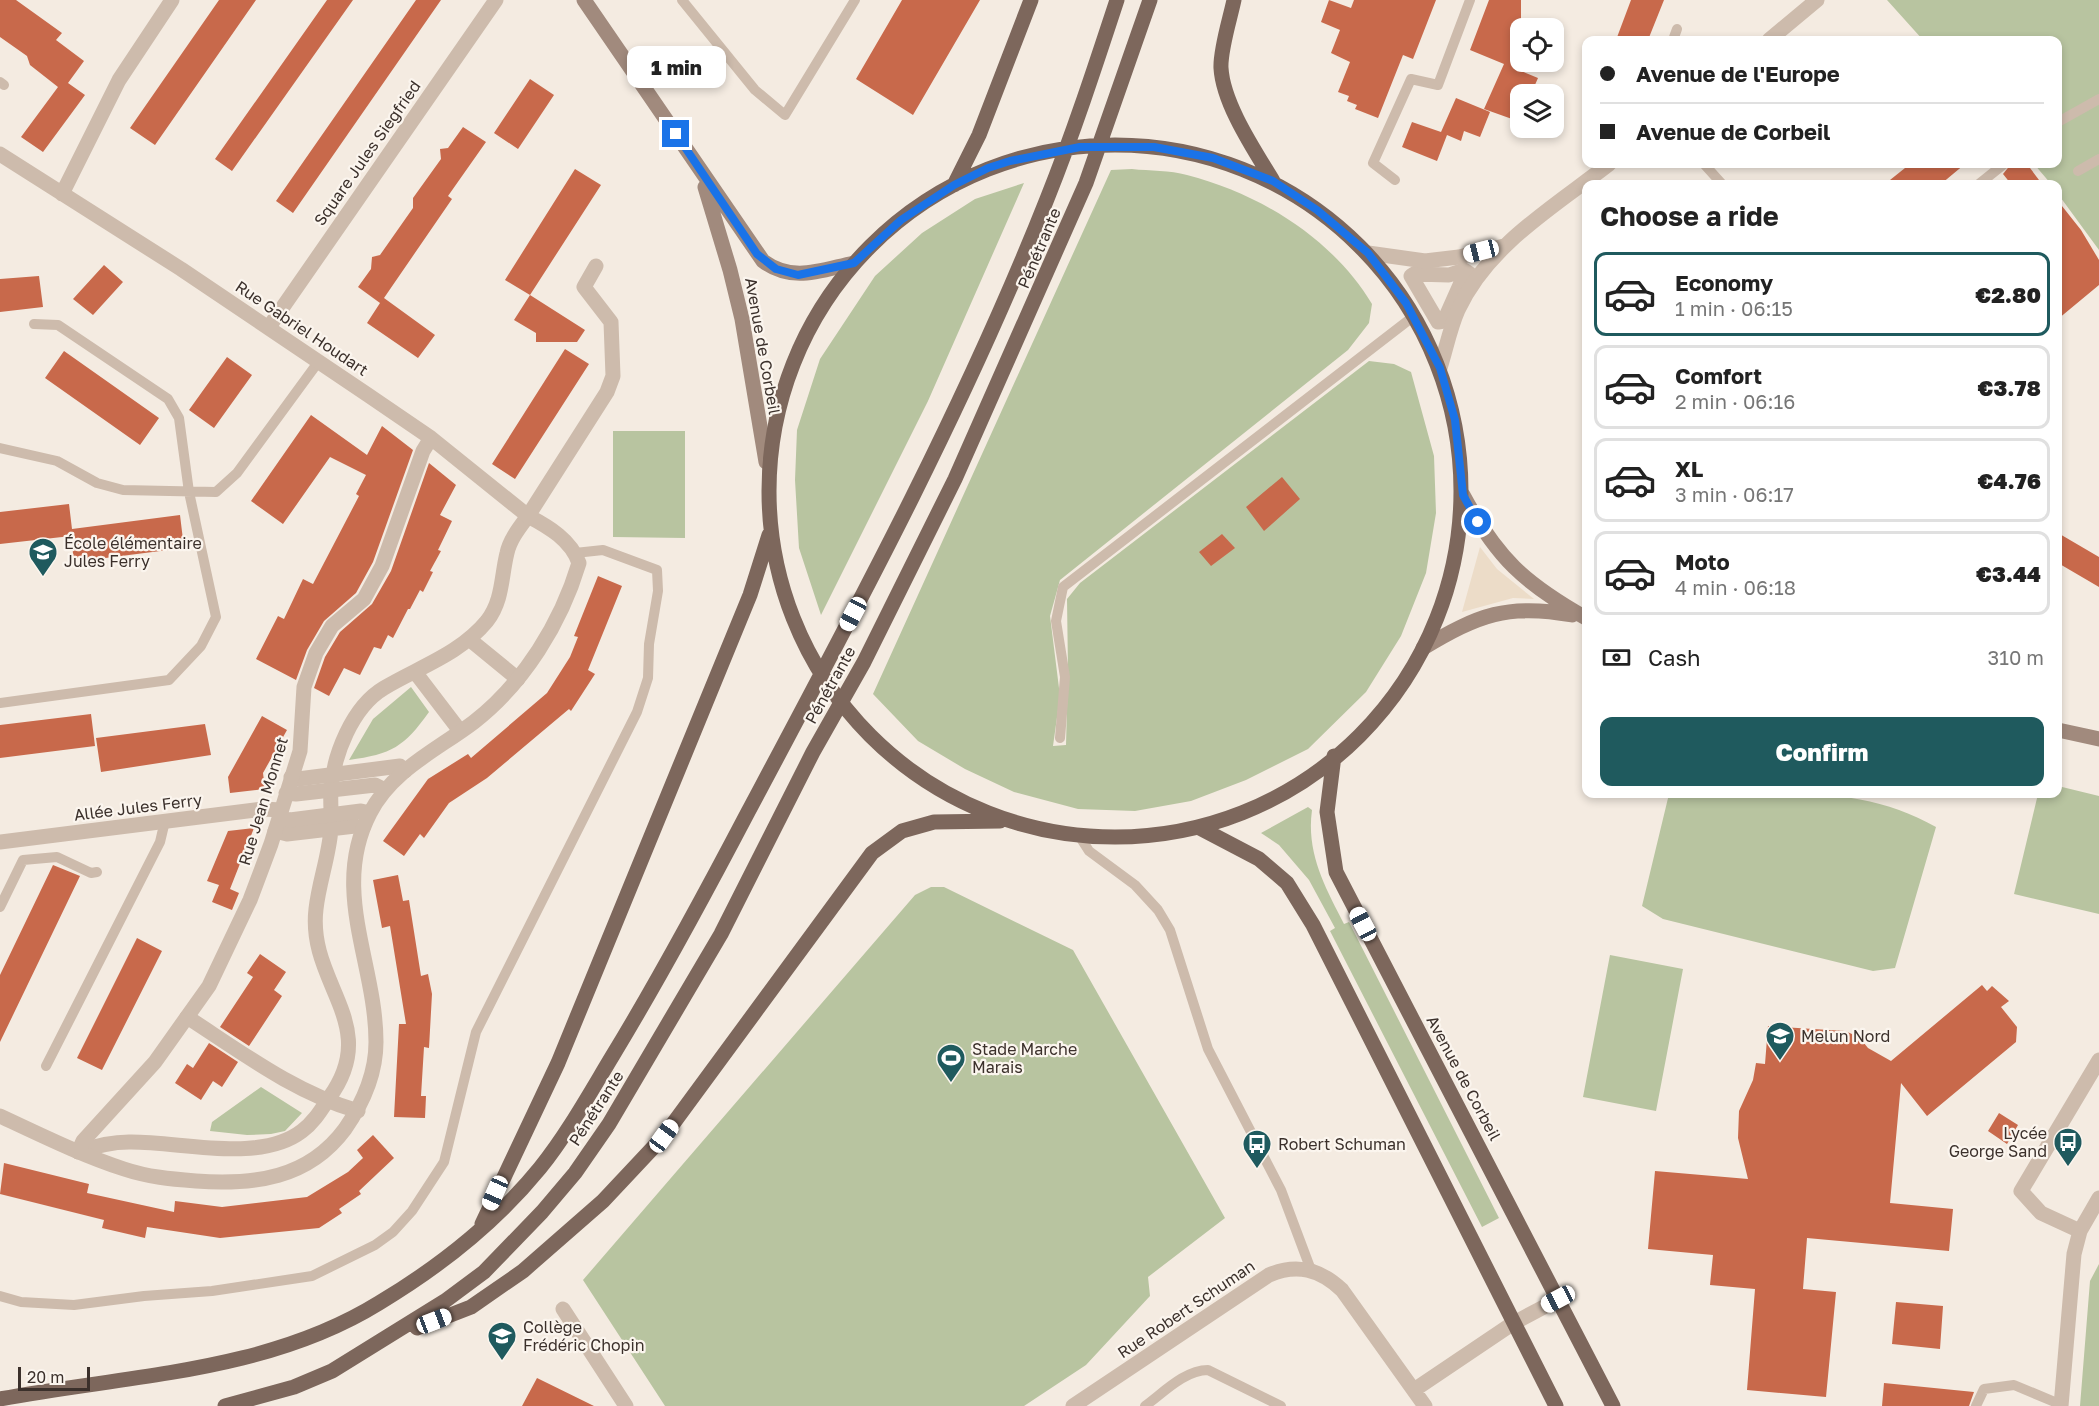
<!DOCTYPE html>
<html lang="en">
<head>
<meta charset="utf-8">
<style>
	body { margin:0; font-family:"Golos Text",sans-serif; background:#f6f6f6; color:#222; height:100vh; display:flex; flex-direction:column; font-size:22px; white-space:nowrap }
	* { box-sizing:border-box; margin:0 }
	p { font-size:20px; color:#767676 }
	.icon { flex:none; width:33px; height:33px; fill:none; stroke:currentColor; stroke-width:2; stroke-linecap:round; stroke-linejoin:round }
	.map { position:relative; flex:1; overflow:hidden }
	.details { position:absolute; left:1582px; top:180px; width:480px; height:618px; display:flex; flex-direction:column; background:#fff; border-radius:12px; box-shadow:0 3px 9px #0003 }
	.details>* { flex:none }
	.top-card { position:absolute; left:1582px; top:36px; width:480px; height:132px; border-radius:12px; box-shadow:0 3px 9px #0003; display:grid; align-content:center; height:132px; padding:0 18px; background:#fff }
	.controls { position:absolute; left:1510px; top:18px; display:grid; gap:12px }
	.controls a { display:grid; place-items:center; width:54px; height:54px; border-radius:12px; background:#fff; box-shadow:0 3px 9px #0003; font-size:30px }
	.scale { position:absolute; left:18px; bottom:15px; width:72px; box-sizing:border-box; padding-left:6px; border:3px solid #3b302b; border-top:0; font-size:16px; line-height:21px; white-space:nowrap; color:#3b302b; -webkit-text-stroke:4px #fbf5ee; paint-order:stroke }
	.end { position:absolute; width:27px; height:27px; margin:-14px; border:8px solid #1a73e8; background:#fff; box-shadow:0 0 0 3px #fff }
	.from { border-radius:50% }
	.bubble { position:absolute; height:42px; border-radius:12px; background:#fff; box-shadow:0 3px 9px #0003; font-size:20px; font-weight:800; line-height:42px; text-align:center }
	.car { position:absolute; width:18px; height:36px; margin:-18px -9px; border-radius:8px; box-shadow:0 0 4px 2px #0007; background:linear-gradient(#fff 24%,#345 0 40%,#fff 0 76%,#345 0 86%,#fff 0) }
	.top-card b { display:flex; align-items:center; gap:21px; height:57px; font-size:22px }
	.top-card b+b { border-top:2px solid #e0e0e0 }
	.top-card i { width:15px; height:15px; background:#222 }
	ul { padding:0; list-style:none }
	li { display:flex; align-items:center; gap:18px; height:84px; margin:0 12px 9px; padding:0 6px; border:3px solid #e0e0e0; border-radius:12px }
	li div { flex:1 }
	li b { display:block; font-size:22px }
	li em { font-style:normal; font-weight:800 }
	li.on { border-color:#1f5a5e }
	li>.icon { width:54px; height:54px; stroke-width:1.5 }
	h2 { padding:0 18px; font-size:27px; line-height:72px }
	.pay { display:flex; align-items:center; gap:15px; height:66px; padding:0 18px; font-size:22px }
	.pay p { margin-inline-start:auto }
	.button { display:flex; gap:12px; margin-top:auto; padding:12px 18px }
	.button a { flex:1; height:69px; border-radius:12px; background:#1f5a5e; color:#fff; font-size:24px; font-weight:800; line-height:69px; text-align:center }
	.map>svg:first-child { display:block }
	.green { fill:#b8c4a0 }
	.plaza { fill:#ecdcc8 }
	.building { fill:#c8694b }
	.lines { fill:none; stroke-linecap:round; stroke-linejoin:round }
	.service { stroke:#cdbbac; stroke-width:10 }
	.pedestrian { stroke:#cdbbac; stroke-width:15 }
	.minor { stroke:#cdbbac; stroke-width:15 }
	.tertiary { stroke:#cdbbac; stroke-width:15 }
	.secondary { stroke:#a18a7d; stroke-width:15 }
	.primary { stroke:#7d675c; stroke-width:15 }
	.route { stroke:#1a73e8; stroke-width:8 }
	.labels { text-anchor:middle; stroke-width:4.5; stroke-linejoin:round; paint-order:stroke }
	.street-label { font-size:16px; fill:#3b302b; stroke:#fbf5ee }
	.poi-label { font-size:16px; fill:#3b302b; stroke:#fbf5ee; text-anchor:start }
</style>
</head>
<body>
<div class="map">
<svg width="2099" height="1406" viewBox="0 0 2099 1406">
	<rect width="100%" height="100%" fill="#f4ebe1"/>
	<path class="green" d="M1887,0H2099V250L2058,194V184H2051L2034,164H2058V40H1923Z
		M1132,169C1150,171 1170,170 1187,175C1261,194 1333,239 1372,304L1369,323L1348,350L1060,580L1050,616L1060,696L1053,746L1066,745L1068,671L1067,599L1080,583L1369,361L1394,364L1411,372L1434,456L1436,513L1426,573L1401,636L1366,692L1308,749L1246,780L1191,801L1135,811L1078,809L1014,792L965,769L918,741L873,694L1111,170Z
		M1024,183L928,401L821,615L799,548L795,480L797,430L820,359L875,276L922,233L975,199Z
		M685,431V538L613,537V431Z
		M411,687L429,712C404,747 392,754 349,760L373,719Z
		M2058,786L2099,796V914L2014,894L2038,794H2058Z
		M1669,794C1757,793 1857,781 1936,827L1895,968L1873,971L1663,919L1642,906Z
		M1308,807L1312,810C1306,853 1325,887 1344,924L1349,922L1499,1218L1482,1227L1330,931L1335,928L1309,880L1279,845L1261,833Z
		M931,887H944L1073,950L1225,1218L1148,1277L1150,1296L1086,1365L1024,1406H665L583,1280L915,895Z
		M1610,955L1683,969L1656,1111L1583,1097Z
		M261,1087L302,1113L285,1131L271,1134L247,1135L210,1131L212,1122Z
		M2099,1264V1406H2080L2090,1281Z"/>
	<path class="plaza" d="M1480,547L1497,569L1534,599L1513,598L1462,612Z"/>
	<path class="building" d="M0,0H16L62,33L56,40L84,61L68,83L85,95L43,152L21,137L58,87L30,65L27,56L0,37Z
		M219,0H256L155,145L130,128Z
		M327,0H353L232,171L215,159Z
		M416,0H441L293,213L276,201Z
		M902,0H980L913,115L856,79Z
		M1329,0L1351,8L1354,0H1436L1413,59L1403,55L1378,118L1355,109L1357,105L1347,101L1349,96L1338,92L1350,62L1331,53L1340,30L1321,22Z
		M1489,0H1521V71L1538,78L1531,94H1521V111L1515,109L1512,119L1484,109L1504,64L1470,50Z
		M1631,0H1664L1648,40H1616Z
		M530,79L554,95L518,149L494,133Z
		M1456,98L1490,112L1480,137L1464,131L1461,141L1447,135L1437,161L1402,147L1412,122L1441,132Z
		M463,127L486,142L448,196L452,199L384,298L435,335L418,358L367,323L380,303L358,287L371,269L372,257L380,255L413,208V198L441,159L440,149L448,148Z
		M1910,164H1965L1941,184H1885Z
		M2011,164H2027L2042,184H2011L2003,174Z
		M575,169L601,185L530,295L505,280Z
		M2058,201L2081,230L2099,260V285L2058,319Z
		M104,265L123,282L93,315L73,299Z
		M39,276L43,307L0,312V279Z
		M530,295L585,330L577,342H536V333L514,320Z
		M565,349L589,364L515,479L492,464Z
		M64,351L159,418L140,445L45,378Z
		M227,357L252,375L214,428L189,410Z
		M311,415L367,455L382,426L413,450L373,562L356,593L324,621L307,650L296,680L256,659L278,616L284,619L303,579L313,584L359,496L356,494L366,475L330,457L283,524L251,501Z
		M429,463L456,485L440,515L452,521L438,550L441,551L430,571L433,572L423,592L420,590L410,609H408L393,638L388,635L381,649L374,647L360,675L344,668L329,696L314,688L325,657L340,632L372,604L391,571Z
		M1282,477L1300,499L1264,531L1246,507Z
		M69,504L72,529L180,515L184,548L74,562L71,536L0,544V512Z
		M2058,533L2099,557V587L2058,563Z
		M1222,534L1235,548L1211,566L1199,552Z
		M598,576L622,586L588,670L595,674L571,711L569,709L487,778L449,803L424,838L420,834L404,856L383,841L428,779L468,754L471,758L547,693L570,657L578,637L574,636Z
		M91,714L95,746L0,758V725Z
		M262,716L287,730L263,773L265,789L230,793L228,777Z
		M205,724L211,755L101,772L96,738Z
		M254,828L230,889L239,893L232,910L212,902L219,885L207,881L228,831Z
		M53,865L80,876L0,1042V975Z
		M398,875L403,901L409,900L421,976L428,974L432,994L429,1048L424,1047L421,1096H426L425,1118L394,1117L399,1024H406L390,926L382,928L373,880Z
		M137,938L162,951L102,1070L77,1058Z
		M260,954L286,972L274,990L282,996L249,1046L220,1027L253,977L247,973Z
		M1982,985L1987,991L1992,986L2009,1001L2001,1007L2017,1027L2016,1042L1927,1116L1901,1083L1890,1203L1953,1209L1949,1251L1807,1238L1803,1289L1836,1292L1826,1397L1747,1390L1755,1289L1710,1285L1713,1255L1648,1249L1655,1171L1748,1179L1738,1138L1739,1111L1753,1080L1756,1063L1765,1064L1768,1026L1845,1031L1859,1037L1868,1048L1891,1061Z
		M209,1043L238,1062L222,1087L213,1081L201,1100L175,1083L187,1064L193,1068Z
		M1999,1113L2018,1125L2007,1144L1988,1131Z
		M373,1135L394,1158L359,1191L361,1194L339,1209L342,1213L319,1228L220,1238L147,1227L145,1238L102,1228L104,1220L0,1194L4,1163L89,1184L87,1193L174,1212L175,1201L222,1207L307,1197L348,1172L363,1158L357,1150Z
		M1896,1302L1943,1306L1940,1349L1892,1344Z
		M537,1378L594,1406H522Z
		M1884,1383L1974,1392L1969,1406H1882Z"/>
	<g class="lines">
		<path class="service" d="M682,0L755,90L785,115L855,0
			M1673,40L1677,29
			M0,82L4,85
			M2058,122L2099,99
			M1704,164L1722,184
			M2078,171L2099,159
			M1395,180L1373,163L1411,79L1438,85L1470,0
			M1979,184L2004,164
			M0,448L57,461L97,483L123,490L216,492L237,473L319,361
			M0,703L169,680L201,646L216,617L189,492L179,418L168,399L58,325L34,324
			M1060,738L1065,677L1056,621L1063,587L1414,316
			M1080,837L1089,851L1135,885L1158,910L1170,930L1208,1049L1281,1190L1311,1270
			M0,907L23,860L57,857L91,873L97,872
			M46,1066L160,842L165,821
			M0,1296L21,1302L74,1305L144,1296L212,1291L312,1276L375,1245L393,1232L412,1211L444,1162L476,1032L637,712L648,678L649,644L658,591L657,570L603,550L575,553
			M1145,1406C1164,1392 1185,1370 1208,1370L1281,1406
			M1976,1406L1984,1389L2014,1385L2062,1405"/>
		<path class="pedestrian" d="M1464,270L1470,274L1460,285L1444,321L1438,322L1411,276L1414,274L1449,275Z
			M469,639L518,679
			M415,672L460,731
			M291,777L298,779L400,766L405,771
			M275,831L287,834L355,826L363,828
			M187,1017C241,1052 295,1093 358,1111
			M78,1152C95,1146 112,1142 129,1142C180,1141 259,1164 302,1131C314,1122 321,1110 329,1098C383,1024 307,984 316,909C319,882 329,856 331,829C332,817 330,804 331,791C333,756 352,707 384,688C419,667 460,654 487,621C503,600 501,577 507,553C510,539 520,527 528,516"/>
		<path class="minor" d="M0,154L181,269L368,395L431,438L528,516C549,527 571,540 579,563C561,623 524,683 474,722C437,750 392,770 370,813C330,890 376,963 376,1042C376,1075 363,1103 345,1129C308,1179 254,1185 196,1181C171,1179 148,1177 124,1169C81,1155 41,1135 0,1116
			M62,194L119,80L172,0
			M269,327L496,0
			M528,516L607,392L613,376L611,322L584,287L596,266
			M286,793L296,794L375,785L385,790
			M279,818L290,820L361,811L370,813
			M0,842L263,809L281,810
			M78,1152L83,1141L155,1062L209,986L250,900L271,844L300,751L304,687L316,653L332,626L364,599L382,566L423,451L431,438
			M2080,1231L2041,1213L2021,1191L2099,1060
			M563,1309L626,1406
			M1414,1390L1512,1324L1559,1299
			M1073,1406L1269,1275C1297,1263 1320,1269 1342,1290L1425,1406
			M2061,1406L2074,1254L2080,1231L2099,1198"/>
		<path class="tertiary" d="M1769,40L1817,0
			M1368,253L1425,261L1459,257L1504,246
			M1440,368C1446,349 1450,328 1458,310C1488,245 1555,206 1609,164"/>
		<path class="secondary" d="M584,0L763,261C793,283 821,270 854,263
			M705,187L730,270L742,319L766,462
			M1463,495C1497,558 1524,583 1586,618
			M1423,648C1478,615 1508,603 1572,615
			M2058,730L2099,739"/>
		<path class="primary" d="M1234,0C1230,19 1220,50 1221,68C1223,104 1255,151 1273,181
			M769 491a346 346 0 1 1 692 0a346 346 0 1 1-692 0Z
			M954,185L979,135L1031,0
			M1334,756L1327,812L1336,872L1613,1406
			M1198,827L1259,859L1287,883L1313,925L1556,1406
			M482,1224L558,1063L750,595L769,535
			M417,1328L471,1307L523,1271L603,1201L664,1136L872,853L902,831L934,822L1000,821
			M0,1399C127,1375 266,1373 379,1303C439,1267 496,1222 540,1168C568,1133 590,1093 613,1055C661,976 705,894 748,812C854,613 964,409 1047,199C1073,134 1095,67 1117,0
			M225,1406L294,1387L332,1371L445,1301L484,1272L542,1212L575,1173L609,1124L721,934L813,752L864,662L955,479L1086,183L1150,0"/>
	</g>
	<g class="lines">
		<path class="route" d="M676,134L757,254L776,269L798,275L854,263L901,220L954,185L988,168L1010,161L1080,147H1154L1213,158L1273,181L1317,210L1368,253L1406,303L1440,368L1455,420L1463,495L1478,522"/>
	</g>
	<defs>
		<g id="school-pin" transform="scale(1.5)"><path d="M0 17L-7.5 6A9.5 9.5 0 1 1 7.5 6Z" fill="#1f5a5e" stroke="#fbf5ee"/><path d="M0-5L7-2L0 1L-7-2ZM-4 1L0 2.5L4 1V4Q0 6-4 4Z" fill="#fff"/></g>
		<g id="university-pin" transform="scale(1.5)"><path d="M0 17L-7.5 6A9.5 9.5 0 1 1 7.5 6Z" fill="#1f5a5e" stroke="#fbf5ee"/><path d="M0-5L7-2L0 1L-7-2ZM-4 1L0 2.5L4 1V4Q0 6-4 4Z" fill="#fff"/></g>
		<g id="stadium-pin" transform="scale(1.5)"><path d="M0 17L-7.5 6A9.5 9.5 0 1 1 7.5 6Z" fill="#1f5a5e" stroke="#fbf5ee"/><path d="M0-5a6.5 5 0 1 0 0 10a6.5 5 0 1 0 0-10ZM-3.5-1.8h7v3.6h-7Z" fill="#fff"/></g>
		<g id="bus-pin" transform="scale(1.5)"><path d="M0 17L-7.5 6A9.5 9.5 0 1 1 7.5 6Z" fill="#1f5a5e" stroke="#fbf5ee"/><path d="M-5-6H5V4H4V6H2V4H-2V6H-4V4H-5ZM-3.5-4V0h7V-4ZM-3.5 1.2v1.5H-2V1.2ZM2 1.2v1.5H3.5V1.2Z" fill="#fff"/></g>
	</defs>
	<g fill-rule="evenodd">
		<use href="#school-pin" x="43" y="552"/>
		<use href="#university-pin" x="1780" y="1036"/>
		<use href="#stadium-pin" x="951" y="1058"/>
		<use href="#bus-pin" x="2068" y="1142"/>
		<use href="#bus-pin" x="1257" y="1144"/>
		<use href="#school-pin" x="502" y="1336"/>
	</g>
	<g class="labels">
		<g class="street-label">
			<text transform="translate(367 153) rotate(-55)" y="6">Square Jules Siegfried</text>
			<text transform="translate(1039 248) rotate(-67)" y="6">Pénétrante</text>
			<text transform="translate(302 328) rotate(34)" y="6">Rue Gabriel Houdart</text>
			<text transform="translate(763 346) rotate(80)" y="6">Avenue de Corbeil</text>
			<text transform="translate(830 685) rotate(-61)" y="6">Pénétrante</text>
			<text transform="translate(263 801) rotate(-73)" y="6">Rue Jean Monnet</text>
			<text transform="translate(138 807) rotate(-7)" y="6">Allée Jules Ferry</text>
			<text transform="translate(1464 1078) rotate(62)" y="6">Avenue de Corbeil</text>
			<text transform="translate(596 1108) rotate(-57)" y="6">Pénétrante</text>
			<text transform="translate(1186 1309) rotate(-34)" y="6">Rue Robert Schuman</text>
		</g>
		<g class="poi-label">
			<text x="64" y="549">École élémentaire<tspan x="64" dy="18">Jules Ferry</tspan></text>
			<text x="1801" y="1042">Melun Nord</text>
			<text x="972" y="1055">Stade Marche<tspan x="972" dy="18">Marais</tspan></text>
			<text x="2047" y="1139" text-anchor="end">Lycée<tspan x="2047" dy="18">George Sand</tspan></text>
			<text x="1278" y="1150">Robert Schuman</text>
			<text x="523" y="1333">Collège<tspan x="523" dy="18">Frédéric Chopin</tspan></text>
		</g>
	</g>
</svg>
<div class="controls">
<a><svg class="icon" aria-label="locate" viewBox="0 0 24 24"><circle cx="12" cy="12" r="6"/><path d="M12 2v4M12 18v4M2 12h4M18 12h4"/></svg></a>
<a><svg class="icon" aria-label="layers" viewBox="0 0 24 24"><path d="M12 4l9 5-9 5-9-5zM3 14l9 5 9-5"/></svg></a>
</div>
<div class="scale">20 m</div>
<i class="end from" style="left:1478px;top:522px"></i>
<i class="end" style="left:676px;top:134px"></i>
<div class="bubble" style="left:627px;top:46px;width:99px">1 min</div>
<i class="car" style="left:1481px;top:251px;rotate:256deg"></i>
<i class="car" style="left:853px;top:614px;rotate:208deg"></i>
<i class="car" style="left:1363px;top:924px;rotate:332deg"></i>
<i class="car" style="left:664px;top:1136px;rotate:36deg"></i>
<i class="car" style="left:495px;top:1193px;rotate:204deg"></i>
<i class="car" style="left:1558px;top:1299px;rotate:242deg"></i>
<i class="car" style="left:434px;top:1321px;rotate:69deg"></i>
<div class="top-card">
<b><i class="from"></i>Avenue de l'Europe</b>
<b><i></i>Avenue de Corbeil</b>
</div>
<section class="details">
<h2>Choose a ride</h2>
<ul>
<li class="on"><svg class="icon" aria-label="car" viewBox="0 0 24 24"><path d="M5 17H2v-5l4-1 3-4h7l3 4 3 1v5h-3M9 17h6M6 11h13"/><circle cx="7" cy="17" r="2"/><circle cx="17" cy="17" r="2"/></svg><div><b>Economy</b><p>1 min · 06:15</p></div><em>€2.80</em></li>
<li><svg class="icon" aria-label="car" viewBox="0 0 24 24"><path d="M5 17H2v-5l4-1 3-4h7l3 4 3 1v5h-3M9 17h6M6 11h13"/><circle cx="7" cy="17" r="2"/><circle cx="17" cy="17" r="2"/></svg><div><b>Comfort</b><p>2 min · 06:16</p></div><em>€3.78</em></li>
<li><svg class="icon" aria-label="car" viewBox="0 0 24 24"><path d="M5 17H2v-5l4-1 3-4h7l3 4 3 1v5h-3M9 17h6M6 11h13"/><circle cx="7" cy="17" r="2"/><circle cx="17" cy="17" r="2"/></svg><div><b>XL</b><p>3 min · 06:17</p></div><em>€4.76</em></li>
<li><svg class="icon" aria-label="car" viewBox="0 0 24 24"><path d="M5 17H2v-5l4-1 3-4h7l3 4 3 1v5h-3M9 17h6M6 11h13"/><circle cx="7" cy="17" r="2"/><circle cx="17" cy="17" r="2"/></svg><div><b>Moto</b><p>4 min · 06:18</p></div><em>€3.44</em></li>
</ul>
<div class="pay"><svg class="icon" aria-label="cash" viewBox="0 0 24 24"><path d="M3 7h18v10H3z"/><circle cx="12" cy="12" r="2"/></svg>Cash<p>310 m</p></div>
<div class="button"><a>Confirm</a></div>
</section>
</div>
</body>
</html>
